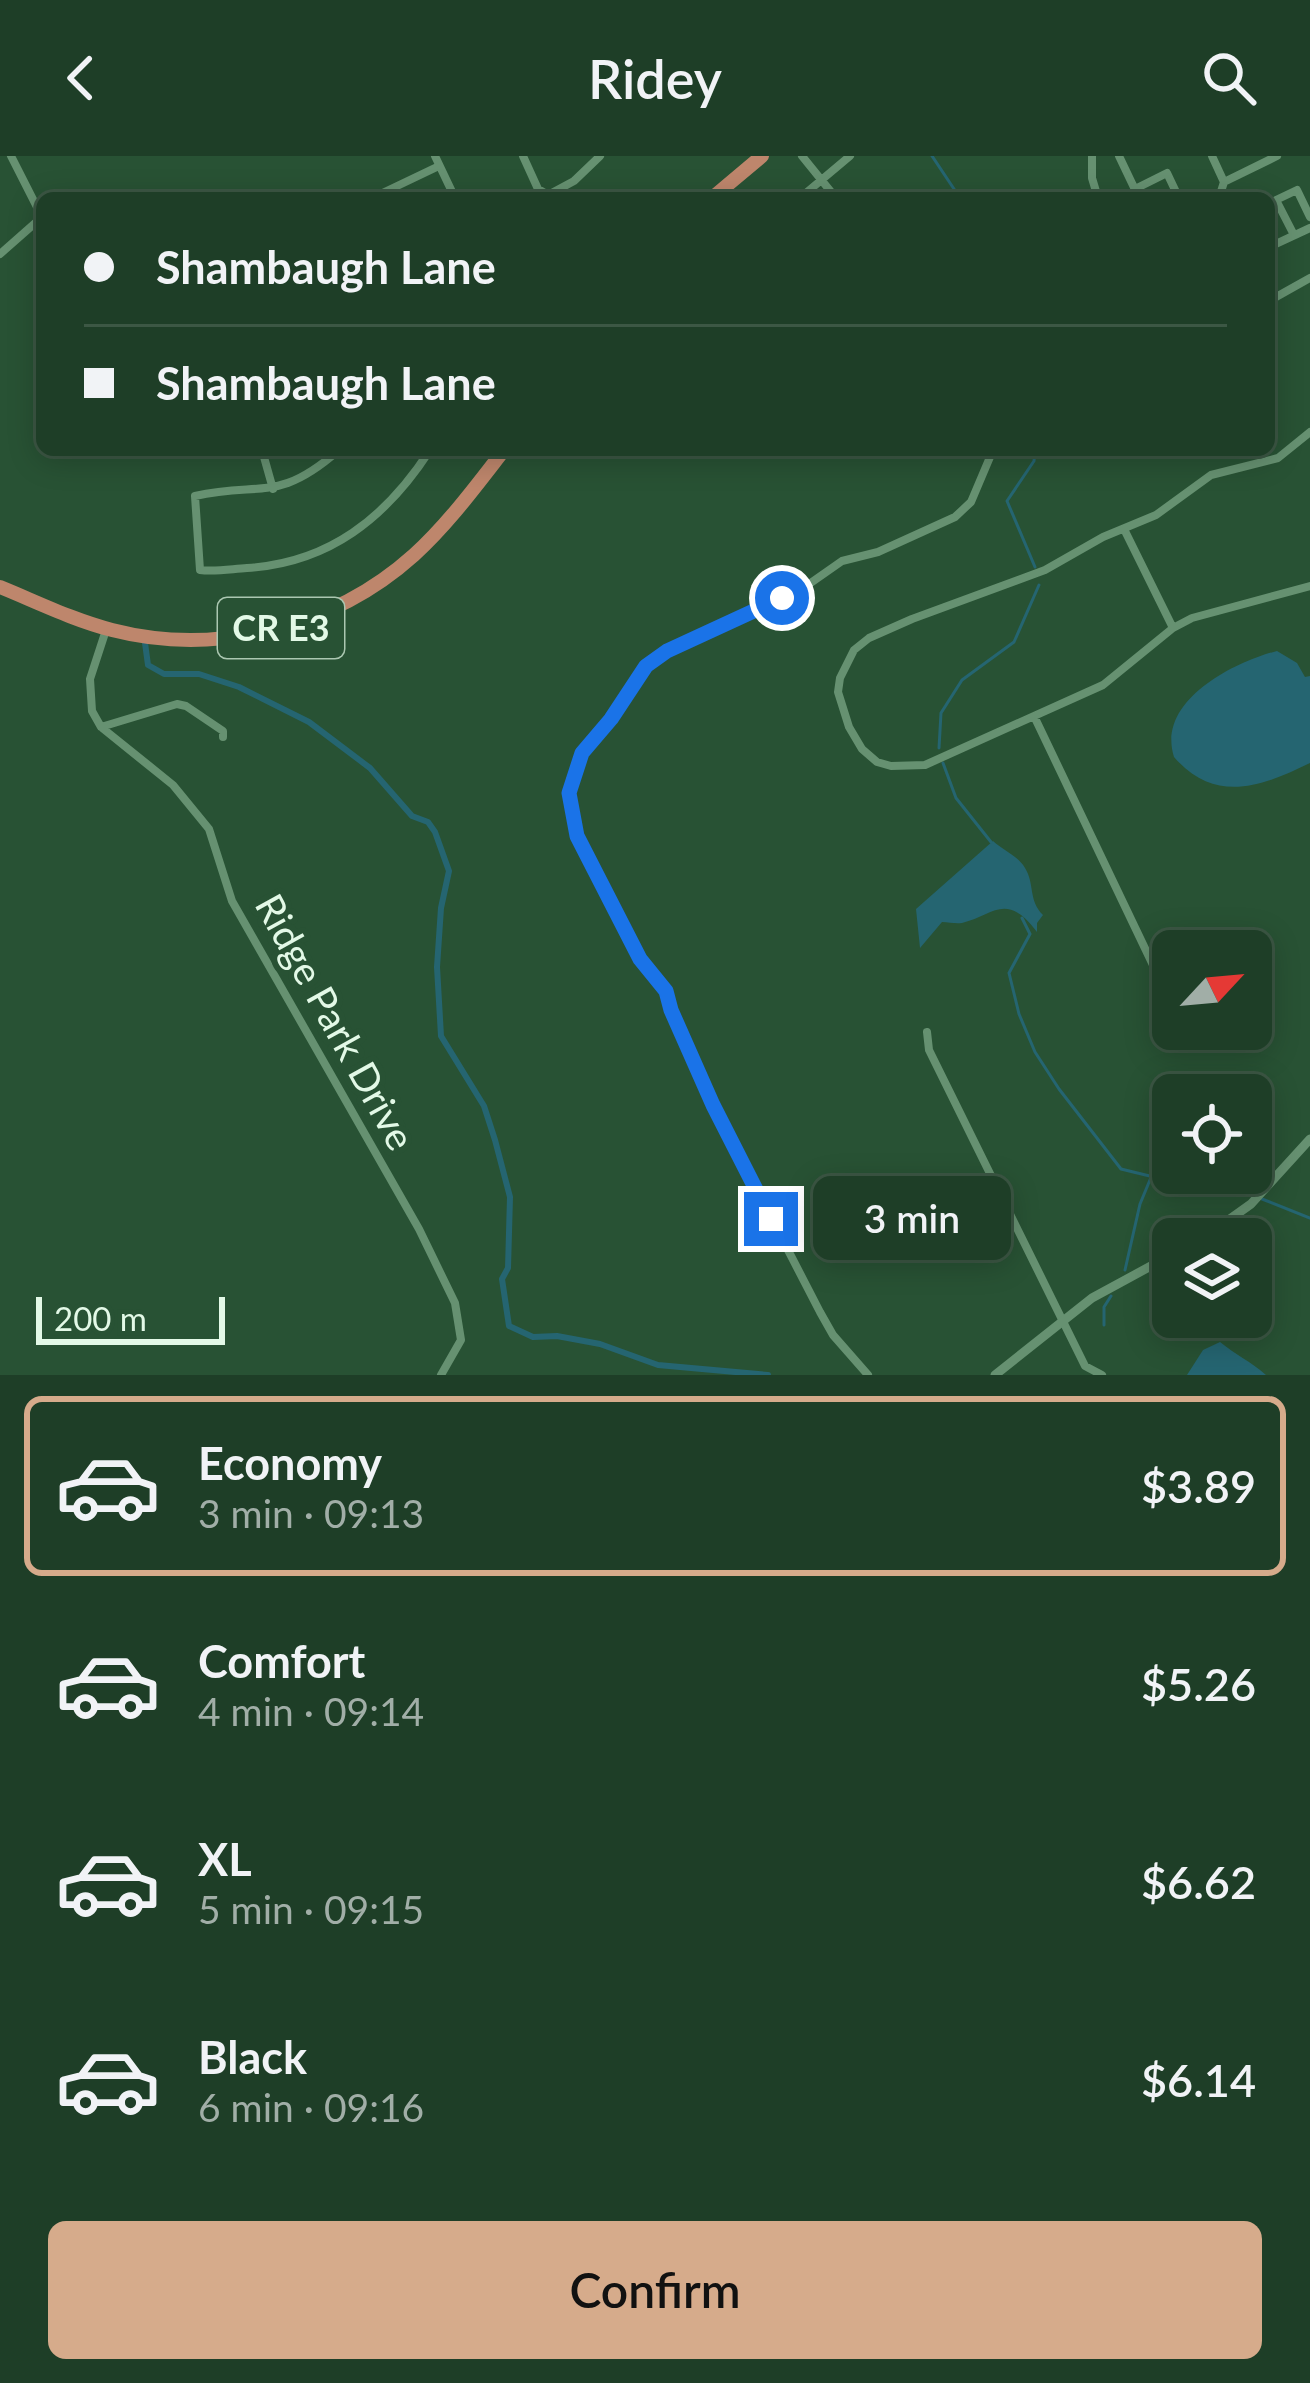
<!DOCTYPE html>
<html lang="en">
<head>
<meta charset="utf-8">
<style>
	body { margin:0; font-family:Lato,sans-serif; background:#2b4933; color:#f1f3f6; height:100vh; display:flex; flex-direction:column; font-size:45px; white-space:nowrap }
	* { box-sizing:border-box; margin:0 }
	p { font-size:39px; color:#a1aea7 }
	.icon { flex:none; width:66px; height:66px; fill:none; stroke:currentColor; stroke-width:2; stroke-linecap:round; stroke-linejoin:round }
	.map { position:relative; height:1219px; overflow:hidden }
	.sheet { display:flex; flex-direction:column; background:#1e3e27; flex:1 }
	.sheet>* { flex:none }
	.guide { position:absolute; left:36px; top:36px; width:1239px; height:264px; border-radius:18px; box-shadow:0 6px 30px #0003,0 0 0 3px #3c5744; display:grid; align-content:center; height:264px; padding:0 48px; background:#1e3e27 }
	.needle { width:78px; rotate:64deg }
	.controls { position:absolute; left:1152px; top:774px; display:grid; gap:24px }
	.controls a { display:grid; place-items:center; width:120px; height:120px; border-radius:18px; background:#1e3e27; box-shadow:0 6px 30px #0003,0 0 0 3px #3c5744; font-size:60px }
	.scale { position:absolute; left:36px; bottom:30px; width:189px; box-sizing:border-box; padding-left:12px; border:6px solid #e3f9e7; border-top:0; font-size:33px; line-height:42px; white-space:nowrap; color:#e3f9e7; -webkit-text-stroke:9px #285234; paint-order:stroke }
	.end { position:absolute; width:54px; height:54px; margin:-27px; border:15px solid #1a73e8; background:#fff; box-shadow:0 0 0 6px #fff }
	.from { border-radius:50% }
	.bubble { position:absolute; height:84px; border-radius:18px; background:#1e3e27; box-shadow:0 6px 30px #0003,0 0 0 3px #3c5744; font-size:39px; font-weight:600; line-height:84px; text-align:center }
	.guide b { display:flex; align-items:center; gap:42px; height:114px; font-size:45px }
	.guide b+b { border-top:3px solid #3c5744 }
	.guide i { width:30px; height:30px; background:#f1f3f6 }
	ul { padding:21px 0 0; list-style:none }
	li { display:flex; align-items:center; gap:36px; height:180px; margin:0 24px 18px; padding:0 24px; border:6px solid transparent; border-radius:18px }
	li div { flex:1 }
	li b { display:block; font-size:45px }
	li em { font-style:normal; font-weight:600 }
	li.selected { border-color:#d6ab8b }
	li>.icon { width:108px; height:108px; stroke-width:1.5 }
	.button { display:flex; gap:24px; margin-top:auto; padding:24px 48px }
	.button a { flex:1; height:138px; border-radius:18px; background:#d6ab8b; color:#111; font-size:48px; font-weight:600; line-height:138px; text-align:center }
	header { display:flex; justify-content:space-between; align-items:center; height:156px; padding:0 48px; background:#1e3e27; font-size:54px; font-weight:600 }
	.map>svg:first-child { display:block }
	.water { fill:#256571 }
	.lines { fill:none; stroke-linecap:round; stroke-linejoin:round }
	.stream { stroke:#256571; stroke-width:3 }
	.canal { stroke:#256571; stroke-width:6 }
	.minor { stroke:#669171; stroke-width:8 }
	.tertiary { stroke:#669171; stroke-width:9 }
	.primary { stroke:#be866c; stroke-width:14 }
	.route { stroke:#1a73e8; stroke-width:15 }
	.labels { text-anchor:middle; stroke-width:12; stroke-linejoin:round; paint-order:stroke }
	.shield { fill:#285234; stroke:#abc7b1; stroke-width:3 }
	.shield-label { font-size:36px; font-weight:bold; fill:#e3f9e7 }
	.street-label { font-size:39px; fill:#e3f9e7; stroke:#285234 }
</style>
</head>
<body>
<header><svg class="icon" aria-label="back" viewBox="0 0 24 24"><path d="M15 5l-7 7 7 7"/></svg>Ridey<svg class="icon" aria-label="search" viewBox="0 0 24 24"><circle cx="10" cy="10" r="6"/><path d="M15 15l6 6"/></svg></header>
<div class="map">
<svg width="1310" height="1219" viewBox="0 0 1310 1219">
	<rect width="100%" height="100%" fill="#285234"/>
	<path class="water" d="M1277,495L1297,507L1305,521L1310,520V607C1261,631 1215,648 1174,601C1156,545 1234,506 1277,495Z
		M993,685C1003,694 1018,700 1025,712C1035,728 1028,744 1043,759L1037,767V776C1006,735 994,759 962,767C955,768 949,766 942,766L920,792L916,753Z
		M1220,1186C1236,1199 1250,1205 1266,1219H1187L1203,1194Z"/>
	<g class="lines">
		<path class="stream" d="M932,0L960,42
			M1035,294L1034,305L1007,345L1035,411
			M939,592L941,557L962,524L1014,486L1039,429
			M943,607L956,642L991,686
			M1022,762L1030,778L1009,817L1019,858L1035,896L1059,933L1121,1013L1203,1033L1251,1028
			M1262,1043L1310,1062
			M1125,1114L1140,1048L1152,1019
			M1104,1169V1151L1111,1140"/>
		<path class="canal" d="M145,487L148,509L164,518H199L239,531L309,566L370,612L412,660L428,666L435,676L449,715L441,752L437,811L441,880L484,950L495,984L510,1041L508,1112L502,1123L509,1170L533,1181L557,1180L600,1188L658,1209L768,1219"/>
		<path class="minor" d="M435,0L455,42
			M523,0L538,33L548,39L574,25L600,0
			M802,0L836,42
			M1092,0V22L1098,42
			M1119,0L1139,42
			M1212,0L1224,26
			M1135,33L1167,17L1176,36L1165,42
			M372,42L439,10
			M800,42L850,0
			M1219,42L1224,26L1277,0
			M1294,79L1276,44L1297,34L1310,61
			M1269,91L1310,72
			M0,98L42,61L11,0
			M1269,145L1310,122
			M1310,276L1278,302L1211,319L1156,359L1103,381L1045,414L912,463L869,482L854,494L840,522L838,536L849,571L862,593L877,606L891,610L925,609L1103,529L1173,472L1192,462L1310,430
			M262,294L273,333
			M339,294C277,348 261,325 195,340L200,414C215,416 231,413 247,412C329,407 386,362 430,294
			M75,298L80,294
			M1124,373L1173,472
			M106,474L90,523L92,555L101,571L173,629L209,673L232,745L419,1073L455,1147L461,1184L441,1219
			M1034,560L1173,851
			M101,571L177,548L186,550L223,575V581
			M927,876L929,894L1085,1210L1102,1219
			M868,1219L833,1179L820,1156L713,949L671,854L666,835L640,803L573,666L570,624L582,597L611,563L638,519L656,502L802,433L842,405L878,396L955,361L971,346L993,294"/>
		<path class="tertiary" d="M1202,1083L1251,1048L1310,983
			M995,1219L1092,1142L1173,1098"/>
		<path class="primary" d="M712,42L762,0
			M0,431C37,446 73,464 112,474C217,501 334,471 414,399C448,368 476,330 504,294"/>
	</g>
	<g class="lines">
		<path class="route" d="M771,1063L713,949L671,854L666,835L640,803L577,680L569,637L582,597L611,563L646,510L667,495L782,442"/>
	</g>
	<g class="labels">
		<rect class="shield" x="218" y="442" width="126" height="60" rx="9"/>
		<g class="shield-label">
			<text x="281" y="485">CR E3</text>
		</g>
		<g class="street-label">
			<text transform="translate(335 866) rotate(61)" y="14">Ridge Park Drive</text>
		</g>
	</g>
</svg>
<div class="controls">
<a><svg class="needle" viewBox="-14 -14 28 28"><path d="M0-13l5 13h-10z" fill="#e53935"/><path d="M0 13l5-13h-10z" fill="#a1aea7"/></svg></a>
<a><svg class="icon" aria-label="locate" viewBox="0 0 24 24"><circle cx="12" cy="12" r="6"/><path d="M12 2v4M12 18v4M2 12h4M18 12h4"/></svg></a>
<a><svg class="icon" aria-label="layers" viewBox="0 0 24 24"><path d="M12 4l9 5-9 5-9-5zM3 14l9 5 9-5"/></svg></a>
</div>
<div class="scale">200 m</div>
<i class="end from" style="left:782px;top:442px"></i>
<i class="end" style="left:771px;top:1063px"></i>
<div class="bubble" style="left:813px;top:1020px;width:198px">3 min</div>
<div class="guide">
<b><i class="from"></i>Shambaugh Lane</b>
<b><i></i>Shambaugh Lane</b>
</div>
</div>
<section class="sheet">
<ul>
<li class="selected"><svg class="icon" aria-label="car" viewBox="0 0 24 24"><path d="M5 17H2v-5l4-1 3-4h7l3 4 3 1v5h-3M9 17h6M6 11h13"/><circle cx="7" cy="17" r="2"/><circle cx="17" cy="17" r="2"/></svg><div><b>Economy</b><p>3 min · 09:13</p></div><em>$3.89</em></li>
<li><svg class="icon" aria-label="car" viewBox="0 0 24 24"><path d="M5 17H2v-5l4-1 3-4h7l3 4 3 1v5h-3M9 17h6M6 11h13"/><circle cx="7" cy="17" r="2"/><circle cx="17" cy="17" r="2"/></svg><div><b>Comfort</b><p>4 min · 09:14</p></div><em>$5.26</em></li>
<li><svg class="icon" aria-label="car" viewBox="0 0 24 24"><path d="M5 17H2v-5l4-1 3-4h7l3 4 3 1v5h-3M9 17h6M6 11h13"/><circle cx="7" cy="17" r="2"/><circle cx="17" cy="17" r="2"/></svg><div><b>XL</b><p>5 min · 09:15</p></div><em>$6.62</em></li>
<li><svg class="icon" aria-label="car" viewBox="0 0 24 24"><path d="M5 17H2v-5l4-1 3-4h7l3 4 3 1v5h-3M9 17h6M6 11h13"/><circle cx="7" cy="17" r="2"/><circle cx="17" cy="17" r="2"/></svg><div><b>Black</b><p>6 min · 09:16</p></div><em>$6.14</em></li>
</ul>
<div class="button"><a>Confirm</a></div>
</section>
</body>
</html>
